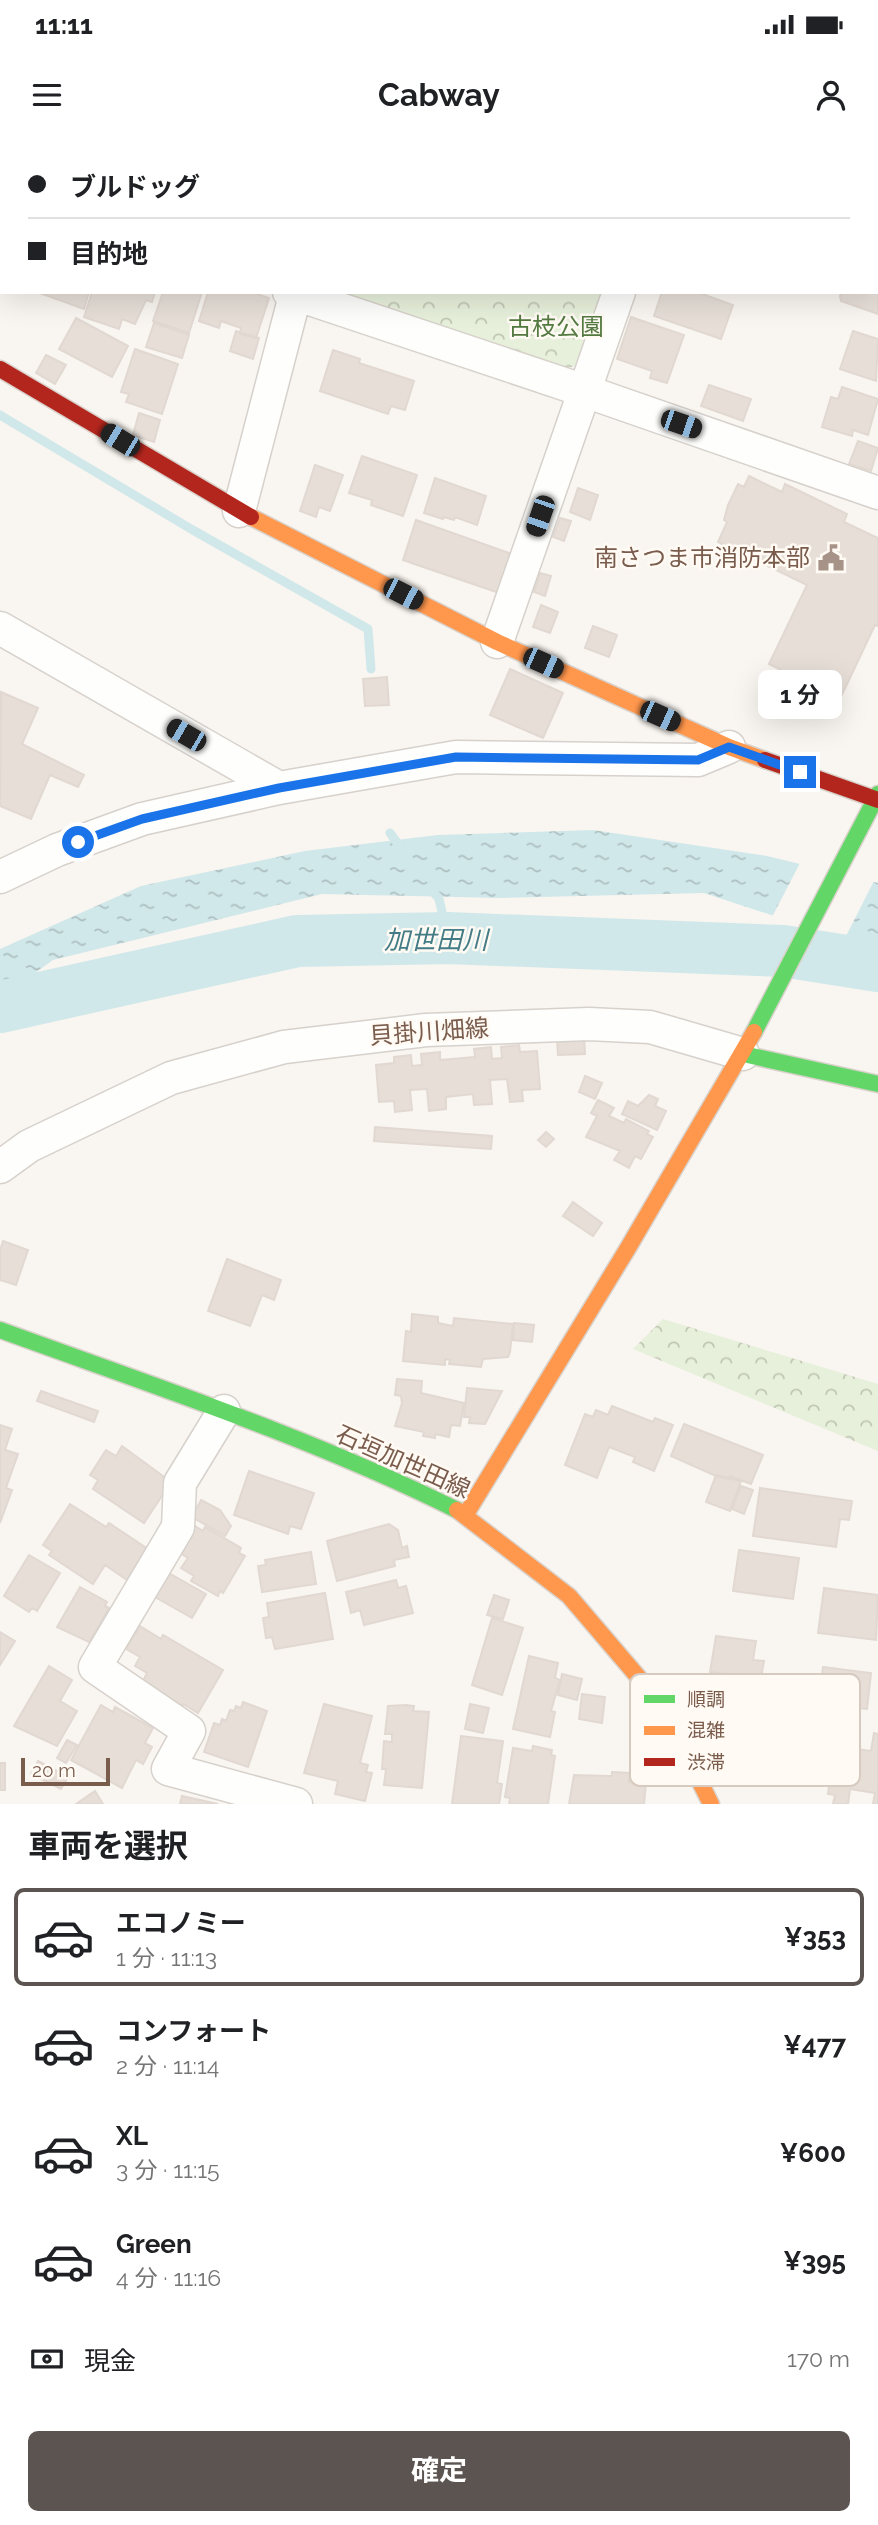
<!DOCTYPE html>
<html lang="ja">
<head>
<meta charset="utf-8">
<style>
	body { margin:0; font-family:Raleway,"Noto Sans JP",sans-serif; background:#f6f6f6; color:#202124; height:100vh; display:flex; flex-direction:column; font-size:26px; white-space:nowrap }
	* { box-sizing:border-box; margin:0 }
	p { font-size:23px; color:#757577 }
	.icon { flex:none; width:38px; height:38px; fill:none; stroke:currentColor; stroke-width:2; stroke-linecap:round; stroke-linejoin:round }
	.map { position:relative; height:1664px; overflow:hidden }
	.details { display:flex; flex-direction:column; background:#fff; flex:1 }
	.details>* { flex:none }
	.banner { position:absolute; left:0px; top:0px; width:878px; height:154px; box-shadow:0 7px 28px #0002; display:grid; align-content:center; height:154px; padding:0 28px; background:#fff }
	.scale { position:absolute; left:21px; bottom:18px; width:89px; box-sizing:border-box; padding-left:7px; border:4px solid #7a5c4d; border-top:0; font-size:19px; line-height:24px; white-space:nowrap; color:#7a5c4d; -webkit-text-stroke:5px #fffaf3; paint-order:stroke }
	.end { position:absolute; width:32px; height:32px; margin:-16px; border:9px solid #1a73e8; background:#fff; box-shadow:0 0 0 4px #fff }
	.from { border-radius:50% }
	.bubble { position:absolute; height:49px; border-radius:10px; background:#fff; box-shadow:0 7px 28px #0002; font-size:23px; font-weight:700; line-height:49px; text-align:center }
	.car { position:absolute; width:21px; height:42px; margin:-21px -10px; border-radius:9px; box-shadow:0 0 5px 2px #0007; background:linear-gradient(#222 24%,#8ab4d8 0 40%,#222 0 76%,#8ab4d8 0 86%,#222 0) }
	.banner b { display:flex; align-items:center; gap:24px; height:66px; font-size:26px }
	.banner b+b { border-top:2px solid #e0e0e0 }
	.banner i { width:18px; height:18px; background:#202124 }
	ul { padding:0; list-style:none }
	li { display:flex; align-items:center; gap:21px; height:98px; margin:0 14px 10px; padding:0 14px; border:4px solid transparent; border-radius:10px }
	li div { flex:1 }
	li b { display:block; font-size:26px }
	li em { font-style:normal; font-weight:700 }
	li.active { border-color:#5c5450 }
	li>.icon { width:63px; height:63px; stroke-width:1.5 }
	h2 { padding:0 28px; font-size:32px; line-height:84px }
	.pay { display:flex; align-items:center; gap:18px; height:77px; padding:0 28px; font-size:26px }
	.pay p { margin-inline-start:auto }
	.primary-button { display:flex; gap:14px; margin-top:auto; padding:14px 28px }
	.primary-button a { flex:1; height:80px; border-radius:10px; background:#5c5450; color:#fff; font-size:28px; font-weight:700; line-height:80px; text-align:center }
	.status { display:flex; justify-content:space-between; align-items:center; height:49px; padding:0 35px; background:#fff; direction:ltr }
	.status svg { height:19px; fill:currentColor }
	header { display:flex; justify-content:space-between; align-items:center; height:91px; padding:0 28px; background:#fff; font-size:32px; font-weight:700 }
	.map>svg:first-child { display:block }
	.forest { fill:url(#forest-crowns) }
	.water { fill:url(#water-ripples) }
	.pier { fill:#f9f5f0 }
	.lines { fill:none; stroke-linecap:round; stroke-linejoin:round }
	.stream { stroke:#d0e8ea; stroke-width:9 }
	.river { stroke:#d0e8ea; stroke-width:52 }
	.building { fill:#e6ded7; stroke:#e2d8d2; stroke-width:2 }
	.street-casing { stroke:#d7d1cb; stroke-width:35 }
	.fast-casing { stroke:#d9d2cb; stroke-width:19 }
	.slow-casing { stroke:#d9d2cb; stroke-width:19 }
	.jam-casing { stroke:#d9d2cb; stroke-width:19 }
	.street { stroke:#fefefd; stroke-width:32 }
	.fast { stroke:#63d668; stroke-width:16 }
	.slow { stroke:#ff974d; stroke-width:16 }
	.jam { stroke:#b3261e; stroke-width:16 }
	.route { stroke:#1a73e8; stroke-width:9 }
	.labels { text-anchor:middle; stroke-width:5; stroke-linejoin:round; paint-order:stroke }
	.park-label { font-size:24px; fill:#537a41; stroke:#fffaf3 }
	.poi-label { font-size:24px; fill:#7a5c4d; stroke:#fffaf3; text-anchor:end }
	.street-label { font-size:24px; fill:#7a5c4d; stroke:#fffaf3 }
	.water-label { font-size:26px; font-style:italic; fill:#437c86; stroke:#fffaf3 }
	.key { fill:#fffaf3; stroke:#d7cbc1; stroke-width:2 }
	.key-label { font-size:19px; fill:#7a5c4d }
</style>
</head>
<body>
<div class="status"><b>11:11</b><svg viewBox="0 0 49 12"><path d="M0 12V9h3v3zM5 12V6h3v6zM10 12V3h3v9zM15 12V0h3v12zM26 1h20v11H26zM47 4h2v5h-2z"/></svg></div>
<header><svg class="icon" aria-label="menu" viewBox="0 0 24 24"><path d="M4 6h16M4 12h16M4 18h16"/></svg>Cabway<svg class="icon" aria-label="person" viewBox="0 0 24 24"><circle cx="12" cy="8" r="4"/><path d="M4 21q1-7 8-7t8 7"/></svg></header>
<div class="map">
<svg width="878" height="1664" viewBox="0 0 878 1664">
	<defs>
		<pattern id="forest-crowns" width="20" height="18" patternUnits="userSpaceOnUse" patternTransform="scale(1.75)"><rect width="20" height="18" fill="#e7f0db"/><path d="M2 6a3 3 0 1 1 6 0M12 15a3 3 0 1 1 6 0" fill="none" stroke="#c0c6b4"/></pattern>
		<pattern id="water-ripples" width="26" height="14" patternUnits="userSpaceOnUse" patternTransform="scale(1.75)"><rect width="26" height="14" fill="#d0e8ea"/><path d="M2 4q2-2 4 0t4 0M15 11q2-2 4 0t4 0" fill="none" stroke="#aebfc0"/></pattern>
	</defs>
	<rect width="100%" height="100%" fill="#f9f5f0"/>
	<path class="forest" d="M351,0H660L351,2Z
		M340,152H607L582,223L566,229Z
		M663,1179L878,1244V1311L633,1209Z"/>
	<path class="water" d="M593,690L767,716L878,743V810L704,753L502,758L322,754L53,820L0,858V809L141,746L305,711L438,695Z"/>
	<path class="pier" d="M801,721L875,739L843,802L771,779Z"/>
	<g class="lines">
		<path class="stream" d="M0,275L191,389L368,489L371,529
			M390,693L401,708
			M430,748L439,759L448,798"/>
		<path class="river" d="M0,867L297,801L448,798L783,811L878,826"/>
	</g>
	<path class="building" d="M877,97L878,98V174L841,161L840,156L842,152H877Z
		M37,152H89L84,169Z
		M92,152H155L152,162L146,160L135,184L122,179L119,189L84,177Z
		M163,152H202L189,193L153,181Z
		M208,152H252L269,158L256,198L240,194L241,188L221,181L219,188L199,181Z
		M662,152H697L733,165L721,199L654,176Z
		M631,177L684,195L667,243L650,238L652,231L617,219Z
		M76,178L128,206L112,237L59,209Z
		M154,183L189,195L182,218L146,207Z
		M236,191L259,198L253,219L230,211Z
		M853,191L878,199L876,241L840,229Z
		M135,209L178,224L162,274L126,262L129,254L121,252Z
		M333,210L360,219L359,223L414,241L405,270L391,266L388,274L320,251Z
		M46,215L66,225L55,244L36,233Z
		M709,245L751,259L743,281L701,266Z
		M842,247L878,259L868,295L853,290L852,296L822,287L831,257L838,259Z
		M139,273L160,280L154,302L133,295Z
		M858,301L878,308L871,331L849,324Z
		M362,316L417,335L403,376L371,365L372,360L349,353Z
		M315,325L343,335L330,371L319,367L316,377L300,371Z
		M749,336L782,352L785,344L847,374L844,382L878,398V486L875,485L840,559L769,524L807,445L718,402L727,382L724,380L728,365L738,344L744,347Z
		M435,338L486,356L477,385L455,377L454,380L444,377L443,379L424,373Z
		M578,348L598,355L590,380L570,372Z
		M560,378L571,381L564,401L553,397Z
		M416,380L512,414L499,453L403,420Z
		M540,433L551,436L545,456L534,452Z
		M541,465L558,472L550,493L533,487Z
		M593,486L617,495L609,517L585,508Z
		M510,529L563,553L543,598L490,575Z
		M387,537L389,565L365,566L363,539Z
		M1,552L38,568L22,604L84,635L78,647L50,635L31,679L0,666Z
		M584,897L585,914L558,915L557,899Z
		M519,905L520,912L537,911L540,949L522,950L523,961L510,962L507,939L490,940L492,964L474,965L473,954L446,957V969L429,971L427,949L410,950L412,970L395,972L394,961L379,962L376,925L394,923V917L411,915L412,926L422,925L421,914L440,912V920L475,917L474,909L491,907L492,919L502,918L501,907Z
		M585,936L602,943L595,959L579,952Z
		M649,955L658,959L655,966L666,971L657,990L622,974L628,961L638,966Z
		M598,960L614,968L609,976L624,983L626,979L649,991L647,994L653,997L641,1019L635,1016L629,1028L614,1020L620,1011L586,997L597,976L591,973Z
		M375,987L492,996L491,1009L374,1001Z
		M546,992L554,999L546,1007L538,1000Z
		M573,1062L602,1083L593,1096L563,1076Z
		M3,1101L28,1110L16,1145L0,1140V1111Z
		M227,1119L281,1140L274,1160L262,1155L250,1186L208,1171Z
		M412,1174L438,1177V1183L453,1186L454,1178L513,1184L510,1212L508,1217L483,1219L481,1227L449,1224L450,1220L445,1219V1225L403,1221L406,1191L411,1192Z
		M514,1183L534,1185L532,1202L513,1200Z
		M397,1239L422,1241L421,1253L464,1263L460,1286L451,1285L449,1297L435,1294V1298L423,1296L424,1292L395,1286L402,1263L401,1256L395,1255Z
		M467,1248L502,1251L485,1284L469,1283L470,1277H464Z
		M41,1251L98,1271L94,1282L37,1261Z
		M612,1266L653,1282L655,1278L673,1285L654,1331L633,1322L635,1317L609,1307L597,1338L565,1325L585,1274L593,1277L596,1270L608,1275Z
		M684,1284L763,1315L751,1344L730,1336L729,1339L716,1336L671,1316Z
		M0,1285L12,1289L5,1310L18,1314L6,1348L12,1350L0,1383Z
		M122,1306L171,1342L144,1383L93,1349L98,1340L90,1335L106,1310L116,1316Z
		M249,1331L314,1353L301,1389L290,1386L288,1394L234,1375Z
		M716,1335L741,1341L730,1371L706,1362Z
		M741,1346L753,1350L744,1374L732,1369Z
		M760,1348L852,1361L849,1380L840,1379L836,1407L753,1396Z
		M201,1360L220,1370L231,1386L225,1396L192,1377Z
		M70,1364L106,1387L109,1383L154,1413L133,1444L105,1425L93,1444L49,1415L52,1411L43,1405Z
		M389,1384L398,1390L402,1408L407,1406L409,1417L394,1420L395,1426L337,1441L327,1401Z
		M195,1386L203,1391L205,1387L241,1408L239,1413L245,1416L223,1453L220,1451L218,1456L191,1441L194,1436L181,1428L188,1418L180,1413Z
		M739,1410L799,1418L793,1459L733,1451Z
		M311,1412L316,1444L262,1452L258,1426L266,1425L265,1420Z
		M29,1415L60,1433L37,1471L32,1468L29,1472L4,1456Z
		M167,1432L206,1454L192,1478L153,1456Z
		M396,1440L398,1448L406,1446L413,1473L364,1485L360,1470L351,1473L346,1452Z
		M80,1447L107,1462L105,1466L109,1468L89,1502L57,1487Z
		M824,1448L878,1455L876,1500L818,1493Z
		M325,1453L333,1499L275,1509L272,1497L266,1498L263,1478L269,1477L267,1463Z
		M494,1455L509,1460L503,1479L487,1475Z
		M492,1478L523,1488L502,1555L472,1545Z
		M140,1486L161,1499L163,1495L223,1530L198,1573L183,1564L181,1568L141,1545L147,1533L135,1526L140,1517L126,1509Z
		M0,1492L15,1501L0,1525Z
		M716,1496L756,1501L753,1520L764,1521L761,1538L710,1532Z
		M529,1516L558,1523L555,1538L560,1540L551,1571L555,1572L550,1597L513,1589Z
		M49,1526L72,1540L60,1561L77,1571L57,1606L14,1586Z
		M823,1527L871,1533L867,1569L837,1566L836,1576L817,1573Z
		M562,1534L582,1539L577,1560L558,1555Z
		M582,1554L605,1557L602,1583L579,1579Z
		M243,1562L267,1571L248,1627L204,1612L214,1583L220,1585L222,1579L226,1581L230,1570L234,1571L236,1566L241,1568Z
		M324,1564L372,1576L360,1623L368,1625L366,1632L372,1633L365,1661L335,1654L338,1641L304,1633Z
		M470,1564L489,1568L483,1593L465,1589Z
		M101,1565L113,1572L115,1567L153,1588L145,1603L152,1607L143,1624L136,1620L122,1648L71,1620Z
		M406,1565L414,1566L413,1571L429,1572L422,1648L384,1645L386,1629H382L384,1601L392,1602V1594H385L388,1566Z
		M874,1593L878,1594V1664H873L875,1653L850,1649L848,1664H833L835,1655L828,1654L832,1620L847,1622L849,1608L871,1611Z
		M461,1596L503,1601L497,1643L502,1644L499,1664H452Z
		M67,1600L77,1605L66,1623L57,1618Z
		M533,1606L552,1610L551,1615L555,1616L548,1664H509L510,1658L505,1657L513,1608L532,1611Z
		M38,1621L68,1637L61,1649L31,1634Z
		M0,1623H5V1650H0Z
		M612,1632L630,1633L629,1642L646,1644L644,1664H569L574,1635L612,1636Z
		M95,1651L103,1664H76Z
		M182,1656L218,1664H180Z"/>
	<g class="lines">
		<g class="street-casing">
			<path id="street" d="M815,0L820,2
				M336,2L337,0
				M675,2V0
				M877,22H878
				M0,49H2
				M289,152L582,250L878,353
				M239,371L296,152
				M0,488L279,648
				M497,502L619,152
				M0,737L57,710L142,679L279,648L456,617L698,620L729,607
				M0,1027L29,1006L171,938L284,907L426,890L589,884L650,887L743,914
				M224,1271L180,1343L178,1387L95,1527L189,1591L168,1629L296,1664"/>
		</g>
		<g class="fast-casing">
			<path id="fast" d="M754,892L878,654
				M743,914L878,944
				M0,1190C154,1246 310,1297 457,1370"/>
		</g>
		<g class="slow-casing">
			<path id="slow" d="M251,377L497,502L729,607L765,620
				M457,1370L569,1456L639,1538L677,1596L711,1664
				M466,1374L628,1108L754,892"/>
		</g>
		<g class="jam-casing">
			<path id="jam" d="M0,229L251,377
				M765,620L878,660"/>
		</g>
		<use href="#street" class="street"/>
		<use href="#fast" class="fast"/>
		<use href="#slow" class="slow"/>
		<use href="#jam" class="jam"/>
	</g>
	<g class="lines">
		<path class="route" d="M78,702L142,679L279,648L456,617L698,620L729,607L800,632"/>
	</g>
	<defs>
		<g id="civic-bare" transform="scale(2.1)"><path d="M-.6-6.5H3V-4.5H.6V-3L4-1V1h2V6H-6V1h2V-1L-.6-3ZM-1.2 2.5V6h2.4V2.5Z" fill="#a69286" stroke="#fffaf3" stroke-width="2.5" paint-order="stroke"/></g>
	</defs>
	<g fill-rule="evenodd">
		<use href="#civic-bare" x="831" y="418"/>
	</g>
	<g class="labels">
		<g class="park-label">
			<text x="556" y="195">古枝公園</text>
		</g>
		<g class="poi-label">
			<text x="810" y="426">南さつま市消防本部</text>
		</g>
		<g class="street-label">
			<text transform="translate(429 892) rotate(-4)" y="8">貝掛川畑線</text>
			<text transform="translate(403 1322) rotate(24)" y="8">石垣加世田線</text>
		</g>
		<g class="water-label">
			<text x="436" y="809">加世田川</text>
		</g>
	</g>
	<rect x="630" y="1534" width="230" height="112" rx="10" class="key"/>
	<rect x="644" y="1555" width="31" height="8" fill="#63d668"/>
	<rect x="644" y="1586" width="31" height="9" fill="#ff974d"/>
	<rect x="644" y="1618" width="31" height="8" fill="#b3261e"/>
	<g class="key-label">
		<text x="687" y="1566">順調</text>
		<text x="687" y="1597">混雑</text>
		<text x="687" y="1629">渋滞</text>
	</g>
</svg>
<div class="scale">20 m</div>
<i class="end from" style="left:78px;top:702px"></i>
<i class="end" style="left:800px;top:632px"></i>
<div class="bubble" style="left:758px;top:530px;width:84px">1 分</div>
<i class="car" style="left:681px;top:284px;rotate:109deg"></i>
<i class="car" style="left:120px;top:300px;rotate:301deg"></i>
<i class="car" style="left:540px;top:376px;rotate:199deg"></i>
<i class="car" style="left:403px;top:454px;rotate:117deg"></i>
<i class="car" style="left:543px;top:523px;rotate:114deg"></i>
<i class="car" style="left:660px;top:576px;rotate:114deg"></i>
<i class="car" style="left:186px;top:595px;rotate:300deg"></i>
<div class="banner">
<b><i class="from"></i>ブルドッグ</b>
<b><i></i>目的地</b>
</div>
</div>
<section class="details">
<h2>車両を選択</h2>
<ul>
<li class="active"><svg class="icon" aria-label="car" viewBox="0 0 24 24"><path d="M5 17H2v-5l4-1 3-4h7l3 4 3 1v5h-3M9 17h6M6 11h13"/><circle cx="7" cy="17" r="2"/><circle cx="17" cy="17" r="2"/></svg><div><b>エコノミー</b><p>1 分 · 11:13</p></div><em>¥353</em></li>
<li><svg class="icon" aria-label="car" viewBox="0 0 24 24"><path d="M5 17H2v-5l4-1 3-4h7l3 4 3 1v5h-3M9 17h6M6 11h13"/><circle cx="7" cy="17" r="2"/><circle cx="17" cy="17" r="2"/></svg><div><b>コンフォート</b><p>2 分 · 11:14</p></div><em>¥477</em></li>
<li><svg class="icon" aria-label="car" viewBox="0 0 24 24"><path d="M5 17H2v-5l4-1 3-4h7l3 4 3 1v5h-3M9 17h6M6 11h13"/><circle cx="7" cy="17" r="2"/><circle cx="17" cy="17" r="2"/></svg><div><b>XL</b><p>3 分 · 11:15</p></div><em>¥600</em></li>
<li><svg class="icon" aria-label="car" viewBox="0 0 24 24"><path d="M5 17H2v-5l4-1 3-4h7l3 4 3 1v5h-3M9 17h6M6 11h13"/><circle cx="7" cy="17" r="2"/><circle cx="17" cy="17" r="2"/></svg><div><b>Green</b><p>4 分 · 11:16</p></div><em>¥395</em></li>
</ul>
<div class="pay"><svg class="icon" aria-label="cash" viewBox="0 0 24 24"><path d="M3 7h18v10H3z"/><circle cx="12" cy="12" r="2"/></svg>現金<p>170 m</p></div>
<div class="primary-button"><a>確定</a></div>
</section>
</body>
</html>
